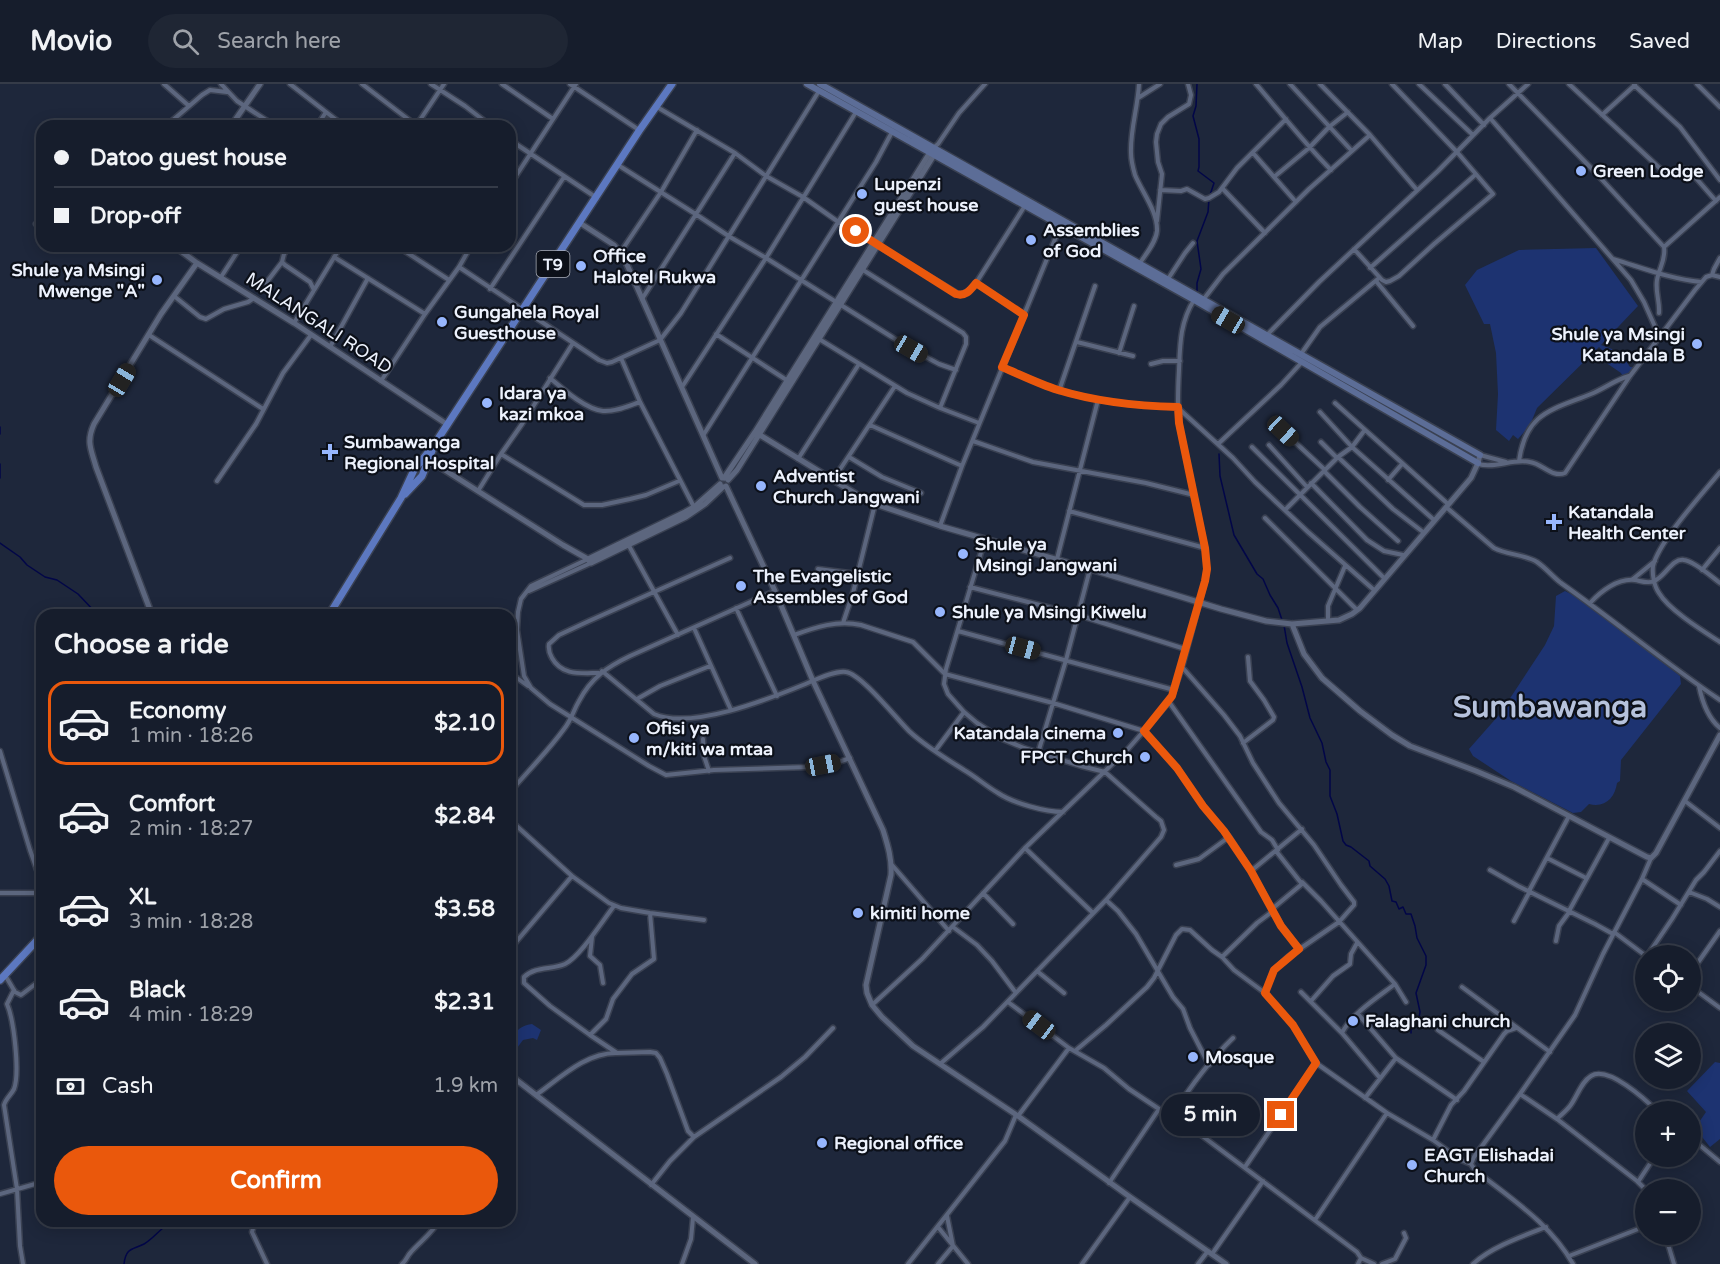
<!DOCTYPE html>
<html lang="en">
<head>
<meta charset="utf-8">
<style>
	body { margin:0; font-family:"Varela Round",sans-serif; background:#1f2634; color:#f1f3f6; height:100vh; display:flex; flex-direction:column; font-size:22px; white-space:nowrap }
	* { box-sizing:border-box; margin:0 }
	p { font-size:20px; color:#9ea2a9 }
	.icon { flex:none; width:33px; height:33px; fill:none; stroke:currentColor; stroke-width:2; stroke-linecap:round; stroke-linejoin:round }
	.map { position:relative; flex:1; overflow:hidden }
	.side { position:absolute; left:36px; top:525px; width:480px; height:618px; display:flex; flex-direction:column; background:#161d2c; border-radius:18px; box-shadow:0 3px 15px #0003,0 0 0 2px #353b48 }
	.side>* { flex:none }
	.banner { position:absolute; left:36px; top:36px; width:480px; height:132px; border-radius:18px; box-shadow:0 3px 15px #0003,0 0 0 2px #353b48; display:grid; align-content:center; height:132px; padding:0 18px; background:#161d2c }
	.tools { position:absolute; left:1635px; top:861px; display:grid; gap:12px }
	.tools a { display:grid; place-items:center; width:66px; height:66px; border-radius:50%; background:#161d2c; box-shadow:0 3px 15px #0003,0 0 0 2px #353b48; font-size:30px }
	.end { position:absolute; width:27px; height:27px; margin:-14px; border:8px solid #ea580c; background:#fff; box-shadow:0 0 0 3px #fff }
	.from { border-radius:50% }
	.bubble { position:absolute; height:42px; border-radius:21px; background:#161d2c; box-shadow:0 3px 15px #0003,0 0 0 2px #353b48; font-size:20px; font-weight:700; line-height:42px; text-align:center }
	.car { position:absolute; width:18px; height:36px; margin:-18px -9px; border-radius:8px; box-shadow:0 0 4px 2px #0007; background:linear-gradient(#222 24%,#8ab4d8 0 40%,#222 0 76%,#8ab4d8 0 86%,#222 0) }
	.banner b { display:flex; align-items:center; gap:21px; height:57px; font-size:22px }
	.banner b+b { border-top:2px solid #353b48 }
	.banner i { width:15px; height:15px; background:#f1f3f6 }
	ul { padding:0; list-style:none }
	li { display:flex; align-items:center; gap:18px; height:84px; margin:0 12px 9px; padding:0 6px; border:3px solid transparent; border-radius:18px }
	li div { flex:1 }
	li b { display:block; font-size:22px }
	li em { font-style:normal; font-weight:700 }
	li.on { border-color:#ea580c }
	li>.icon { width:54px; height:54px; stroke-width:1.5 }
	h2 { padding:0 18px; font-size:27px; line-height:72px }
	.pay { display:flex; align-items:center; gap:15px; height:66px; padding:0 18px; font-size:22px }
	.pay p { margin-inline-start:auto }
	.button { display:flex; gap:12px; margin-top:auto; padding:12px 18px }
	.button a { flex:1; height:69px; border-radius:36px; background:#ea580c; color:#fff; font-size:24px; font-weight:700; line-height:69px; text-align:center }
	header { display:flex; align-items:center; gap:36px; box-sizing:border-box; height:84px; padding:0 30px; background:#161d2c; border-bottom:2px solid #353b48 }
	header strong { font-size:28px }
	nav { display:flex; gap:33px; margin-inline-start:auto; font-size:21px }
	.search { width:420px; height:54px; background:#1f2634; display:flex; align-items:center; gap:15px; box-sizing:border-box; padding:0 21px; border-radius:33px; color:#9ea2a9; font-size:22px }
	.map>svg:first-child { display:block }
	.green { fill:#1d3371 }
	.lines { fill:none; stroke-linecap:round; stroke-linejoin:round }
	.stream { stroke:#020648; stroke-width:1.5 }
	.minor-casing { stroke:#3a4152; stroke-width:7 }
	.tertiary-casing { stroke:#3a4152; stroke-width:8 }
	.secondary-casing { stroke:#3a4152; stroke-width:9 }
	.trunk-casing { stroke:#3a4152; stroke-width:10 }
	.minor { stroke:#5c667e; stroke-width:4 }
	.tertiary { stroke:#5c667e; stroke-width:5 }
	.secondary { stroke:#5c6d97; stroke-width:6 }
	.trunk { stroke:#5c78c0; stroke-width:7 }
	.route { stroke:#ea580c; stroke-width:8 }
	.poi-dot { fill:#97b6fd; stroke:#0c1019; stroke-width:2 }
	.labels { text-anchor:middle; stroke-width:4.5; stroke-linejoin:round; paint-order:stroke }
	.shield { fill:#0c1019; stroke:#aaaeb9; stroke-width:1.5 }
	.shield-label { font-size:16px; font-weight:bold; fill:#edf2fd }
	.poi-label { font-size:18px; font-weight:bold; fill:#edf2fd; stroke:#0c1019; text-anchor:start }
	.street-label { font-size:18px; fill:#edf2fd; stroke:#0c1019 }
	.town-label { font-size:30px; font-weight:bold; fill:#b6c2dc; stroke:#0c1019 }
</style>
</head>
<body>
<header>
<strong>Movio</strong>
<div class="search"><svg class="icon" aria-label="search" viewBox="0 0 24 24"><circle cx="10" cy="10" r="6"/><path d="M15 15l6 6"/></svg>Search here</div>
<nav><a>Map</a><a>Directions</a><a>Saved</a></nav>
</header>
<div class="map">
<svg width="1720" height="1180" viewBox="0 0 1720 1180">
	<rect width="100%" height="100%" fill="#1e273b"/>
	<path class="green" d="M1596,164L1638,222L1601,261L1612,265L1613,270L1625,275L1630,283H1635L1630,291L1623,293L1621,289L1605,278L1604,274L1599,271L1602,266L1599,263L1537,324L1530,341L1518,355L1513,351L1509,357L1496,346L1498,310L1496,269L1490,240H1484L1465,201L1477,186L1519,166Z
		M1565,507L1581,515L1680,592L1681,600L1621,676L1620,697L1617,699C1615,714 1605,724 1589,720L1581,728L1573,729L1511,697L1473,672L1469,665L1499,631L1545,561L1554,542L1556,512Z
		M532,940L541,946L537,956L533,954L523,956L517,964L510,970C510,955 515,942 532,940Z
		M1715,978L1720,979V1055L1710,1063L1695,1044L1706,1028L1687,1007Z"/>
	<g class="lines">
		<path class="stream" d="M1197,0L1196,22L1193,32L1199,55V83L1198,87L1214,99L1210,111
			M1197,208V199L1201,185L1197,157L1208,128L1209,115
			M0,343V350
			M1219,370L1220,392L1234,451L1257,490L1263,495L1270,511L1278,524L1282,536
			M0,380V394
			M0,459L20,473L27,481L45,493L57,496L78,510L98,531
			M1284,541L1287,559L1302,603L1310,634L1322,659L1326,678L1330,686V712L1337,730L1343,757L1346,761L1351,763L1369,777L1370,782L1385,795L1389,802L1392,817L1396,818L1399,825L1403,823L1406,830H1411L1415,842L1417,854L1426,872V881L1416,909L1420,928L1419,934L1411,946V949
			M124,1180C126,1163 133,1166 144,1160C151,1156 157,1149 163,1144L164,1137"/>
		<g class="minor-casing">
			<path id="minor" d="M164,0L189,22
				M221,0L237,17L275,42
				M290,0L344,42
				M362,0L417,42
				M431,0L465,22L491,42
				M502,0L553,35
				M570,0L639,46
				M1139,0C1138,23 1130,46 1131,69C1131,76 1133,84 1135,91C1142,108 1158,128 1157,147C1156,158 1146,170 1140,179
				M1256,0C1281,29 1304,59 1331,86
				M1290,0L1352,67
				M1320,0L1370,51L1417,106
				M1419,0L1473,51
				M1445,0L1484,41
				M1509,0L1594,87L1664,163C1666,176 1659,184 1657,196C1655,207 1660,218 1659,229
				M1569,0L1666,90C1675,91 1679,83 1688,85L1716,117
				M1697,0L1720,23
				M1634,1L1680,43L1720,96
				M1138,14L1160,0
				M657,23L735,69L766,92L803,113L837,137L960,211L969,207L976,199L1026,120
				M1602,31L1635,1
				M1490,34L1631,196L1644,218L1656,245L1662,251
				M166,42L202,11L210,6L227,8
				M317,42L326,28
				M416,42L444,0
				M510,56L597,114
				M933,64L938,60L959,29L985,0
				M1253,69L1296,118
				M618,81L697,131L730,153L766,174L911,265L939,280L956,286
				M1274,93L1309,64L1329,43L1348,28
				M510,101L576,0
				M1222,104L1265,149
				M1160,106L1181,107L1187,105L1205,115L1209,114L1219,108L1237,84L1286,35
				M1157,137L1162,90L1158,78L1156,58L1157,50L1161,40L1168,33L1189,20L1191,11L1188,0
				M36,140L42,136
				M290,162L284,170L282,178L285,181L310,198L314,206
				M397,162L449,196
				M1664,163L1720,113
				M1354,165L1382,196L1386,198L1390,197L1399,192L1434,160L1493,110L1457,68L1392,0
				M620,169L661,108L697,46
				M334,173L425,230
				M1613,175C1643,184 1670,195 1701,198
				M459,183L599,276L607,279L612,278L660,256L681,229L819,7
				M1370,184L1475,91
				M863,186L963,249L966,253V260L940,324
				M1712,191L1714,185L1720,174
				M221,193L241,162
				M1168,195L1185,169L1193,159
				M1376,197L1413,242
				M266,199L282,178
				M976,199L1024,231
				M490,205L564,93
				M174,212L200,233L206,235L224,225L248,218L254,214
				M642,215L735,69
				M1203,216L1223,190L1309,105L1370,51
				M294,239L341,162
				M716,250L788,297
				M149,251L263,325
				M1267,251L1319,198L1438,87L1490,34L1528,0
				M819,255L907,309L940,324L979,339
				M1077,258L1133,272
				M330,263L368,194
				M1119,269L1134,222
				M1301,270L1320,243L1379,194
				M621,274L640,318L695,425
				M1151,280L1163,277H1180
				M1002,283C1021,291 1039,300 1058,306C1097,318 1137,322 1177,323L1233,374L1255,398L1308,448L1374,506
				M550,294C563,305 585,325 603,327C615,328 628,322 640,318
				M381,297L425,230L459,183L471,162
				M682,303L766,174L856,28
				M1059,307L1095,202
				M1335,319L1448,420
				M1320,328L1352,363L1434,436
				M870,341L962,382
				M1283,347L1325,386
				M704,350L876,78L892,48
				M973,357L1033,378L1146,399L1194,411
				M1321,358L1337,374
				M1218,360L1281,301L1302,278
				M1269,361L1307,403
				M1252,363L1384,494
				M501,370L584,421H602L630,415L646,411L679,397
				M1480,371L1506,378
				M849,373L882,393L921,409
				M1338,373L1393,425L1423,448
				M798,375L859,280
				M1519,377C1526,328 1552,326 1591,310C1605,304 1615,296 1629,292
				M1478,380C1496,385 1513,374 1530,378C1543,380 1552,394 1565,389L1630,292L1695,206L1706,193L1712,191L1720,193
				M1324,387L1360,423L1398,457
				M1720,388C1703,409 1659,457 1653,482C1652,490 1654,502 1659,509C1669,526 1703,547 1720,558
				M833,396L895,302
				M1388,396L1402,380
				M217,397L256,340L283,289L311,251
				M1311,399L1367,456L1384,467L1403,471
				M478,407L501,370L522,340L573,259
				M1446,423L1494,464C1507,471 1524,470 1537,478C1546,484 1553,493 1561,499C1615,537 1665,579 1720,616
				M1285,426L1338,373L1352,363L1364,347
				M1069,427L1205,464
				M1265,434L1357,526
				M940,442L962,382L1060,143
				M628,460L678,551
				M588,475L531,502L521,515L518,528L517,546L524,592L531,604L550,620L649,682L666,691L714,686L809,683L836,679L850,674
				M1057,475L1098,316
				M818,485L857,490
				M1702,486L1720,464
				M1633,495L1655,477
				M970,503L1078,531L1185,565
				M529,507L591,479
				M1590,519C1601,507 1618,494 1635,496C1641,497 1648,500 1654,497C1665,493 1672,474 1684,476C1694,477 1712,493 1720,499
				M736,524L777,612
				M1328,537V522L1345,482
				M843,539L853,509L875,420
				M694,544L731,626
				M958,547L1174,606
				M794,551C816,543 837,536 861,541L913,558L945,590L1053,619L1144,647L1177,684L1203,722L1229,753L1251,787L1281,841L1299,865
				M1182,583L1224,631L1240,652L1253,679L1279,719L1314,761L1341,801L1354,818V821L1339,838L1288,873L1274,886L1265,909L1293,941L1316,979L1387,1029L1433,1056L1459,1075L1471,1080
				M602,587L654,630C691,646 766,616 803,601C813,597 835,586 846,588C861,590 896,634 909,647C925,662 945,674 964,686C976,693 986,702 998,709C1013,719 1045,728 1063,728
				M510,589L528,602
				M599,589C581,589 562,592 552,574C549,569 548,566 549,560L559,551L589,537L730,474
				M1699,602C1702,617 1708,634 1720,644
				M637,615L660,602L710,582
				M1169,618L1261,748L1272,756L1278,766
				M703,655L704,672L709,687
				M1243,659L1273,636L1274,633L1264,616L1250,597L1248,573
				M0,667L30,766L42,800
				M935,667L964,628
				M1038,669L1066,576L1090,485
				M510,708C528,687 548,667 564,645C572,635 573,627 579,617C591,594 607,583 630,572L775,507
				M1685,717L1720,744
				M510,736L572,792L609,819L621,824L650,829L704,836
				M1025,764L1093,829
				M1547,774L1586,794
				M892,781L949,847
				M1176,781L1199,775L1229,753
				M1490,786L1518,802L1595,840L1613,850
				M1251,787L1302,745
				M1642,795L1681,821
				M1302,798L1321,817L1395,900L1406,918
				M1529,807L1569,732
				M1689,808L1707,815L1720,823
				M0,809H42
				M983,809L1013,840
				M1106,816L1118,827L1136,850L1173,913L1183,925L1190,944L1209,981
				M614,822C603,836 580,873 565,880C552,886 535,882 524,893V899L550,922L590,951L617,969L650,968L656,969L660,974L667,990L688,1047L694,1053
				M1272,825L1302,800L1276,767
				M1569,827L1609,754
				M1514,837L1530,807
				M953,843L977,861L992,877L1016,909
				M1614,848L1646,872
				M592,853L590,872L600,881L603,899
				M1556,857L1559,842L1570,827
				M510,865L572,792
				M1647,872L1672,835L1696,796L1704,788L1720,767
				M1222,873L1257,839L1273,827
				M1037,887L1064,909
				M1690,890L1720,847
				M5,891L15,908L21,911L42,895
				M1690,902L1720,924
				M1462,903L1550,968
				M14,906L7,920C14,936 20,989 14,1005C11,1011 6,1014 4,1021L17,1105L20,1162L23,1180
				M1301,908L1342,949L1380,994
				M1311,917L1333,892L1350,880L1351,870L1357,859
				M1008,918L1069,964L1104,984L1129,1005L1159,1025L1173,1030L1357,1168L1361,1174L1358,1180
				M872,921L922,875L1025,764L1128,665L1169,618L1172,612L1182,583L1205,497L1207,485L1205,464L1179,339C1177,321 1178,304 1179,286C1180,261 1180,238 1194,216
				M1358,930L1396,974
				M1438,946L1484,978
				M1342,949C1351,930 1378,913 1395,900
				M590,951L606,935L613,915L632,890L654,875L650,829
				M1075,967L1106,941L1147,903L1154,894L1176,851L1182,845L1190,846L1212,866L1222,873L1234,886L1265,909
				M940,980L983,943L1106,816L1161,753L1164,746L1161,737L1156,733L1105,688L1081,682L1024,664L1000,654L977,639L964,628L948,610L944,600L946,585L985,455
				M1520,1010L1557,1035L1637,1097L1646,1106
				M536,1011C560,994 585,969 616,969
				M1365,1014L1396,974L1457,1016
				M1173,1030C1190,1003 1210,976 1233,954
				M1018,1032L1069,964
				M1557,1035C1561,1031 1566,1027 1570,1022C1577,1013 1581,998 1591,992C1608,981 1646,1016 1658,1028
				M1690,1053L1720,1078
				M1433,1056L1451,1021L1464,1007L1504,950L1507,947L1516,944
				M1245,1083L1316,979
				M1638,1098L1655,1072
				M1109,1099L1159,1025
				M651,1101L670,1077L694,1053L781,993L805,973L833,944
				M0,1110L42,1098
				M1315,1136L1387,1029
				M262,1137L254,1141L252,1148L267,1180
				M938,1143L968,1180
				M1665,1150L1674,1180
				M1212,1170L1263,1097
				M1569,1172L1646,1142
				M1361,1174L1374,1180
				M402,1180C407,1176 407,1172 411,1168C421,1157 432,1149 439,1137
				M682,1180L691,1155L693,1134
				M908,1180L1005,1057L1016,1031
				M938,1180L953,1162L947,1132
				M1082,1180L1130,1113
				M1198,1180L1208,1167
				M1382,1180L1395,1175L1406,1154L1404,1149
				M1473,1180C1491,1163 1523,1152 1546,1143
				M1573,1180C1550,1139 1511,1115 1475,1086L1471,1080L1474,1073L1520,1010L1575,931L1603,870L1642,795L1651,774"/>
		</g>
		<g class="tertiary-casing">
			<path id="tertiary" d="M231,42L260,0
				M580,139L614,161L624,174L722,394
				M174,162L197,179L294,239L448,341
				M755,348L856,410L875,420L940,442L1090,485L1221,525L1266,537L1292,540L1339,536L1352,530L1360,524L1471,394L1478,379L1480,371
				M429,376L563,461L586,474L591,479L686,433L705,420L723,403
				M724,394L755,348L932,65
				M728,396L737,386L936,68
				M726,402L775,507L813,597L883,746C888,762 892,775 891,791L866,901L867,909L872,921L882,933L913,962L1018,1032L1130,1113L1226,1180
				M588,475L685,428L694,423L720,400
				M152,531L96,383C91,365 86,358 94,340L161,230L197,179
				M1292,540L1304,570L1322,594L1360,627L1392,651L1410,662L1476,687L1514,703L1647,773L1651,774L1656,769L1720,651
				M510,991L755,1180"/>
		</g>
		<g class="secondary-casing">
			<path id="secondary" d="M807,0L1194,216L1478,379
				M820,0L1480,371"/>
		</g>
		<g class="trunk-casing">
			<path id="trunk" d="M405,410L422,392L432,367
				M329,531L401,414L414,386L434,361L639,47L672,0
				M0,896L42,851"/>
		</g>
		<use href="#minor" class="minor"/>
		<use href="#tertiary" class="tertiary"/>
		<use href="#secondary" class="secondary"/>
		<use href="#trunk" class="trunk"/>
	</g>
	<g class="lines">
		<path class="route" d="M856,147L956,210C966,213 971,205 976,199L1024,231L1002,283C1021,291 1039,300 1058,306C1097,318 1137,322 1178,323L1179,339L1205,464L1207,485L1205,497L1172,612L1144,647L1177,684L1203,722L1224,747L1251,787L1281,842L1299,865L1274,886L1265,909L1293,941L1316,979L1281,1031"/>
	</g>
	<g class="poi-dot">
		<circle cx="1581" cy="87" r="6"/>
		<circle cx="862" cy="110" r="6"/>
		<circle cx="1031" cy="156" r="6"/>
		<circle cx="581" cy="182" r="6"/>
		<circle cx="157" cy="196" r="6"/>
		<circle cx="442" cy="238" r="6"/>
		<circle cx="1697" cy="260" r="6"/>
		<circle cx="487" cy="319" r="6"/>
		<path d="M327 359h6v6h6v6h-6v6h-6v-6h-6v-6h6z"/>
		<circle cx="761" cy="402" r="6"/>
		<path d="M1551 429h6v6h6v6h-6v6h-6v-6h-6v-6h6z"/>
		<circle cx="963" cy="470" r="6"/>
		<circle cx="741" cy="502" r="6"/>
		<circle cx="940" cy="528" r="6"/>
		<circle cx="1118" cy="649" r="6"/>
		<circle cx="634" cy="654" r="6"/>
		<circle cx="1145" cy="673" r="6"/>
		<circle cx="858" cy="829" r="6"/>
		<circle cx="1353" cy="937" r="6"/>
		<circle cx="1193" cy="973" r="6"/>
		<circle cx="822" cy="1059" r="6"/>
		<circle cx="1412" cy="1081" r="6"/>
	</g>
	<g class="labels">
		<rect class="shield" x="536.5" y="167" width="33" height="26" rx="4.5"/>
		<g class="shield-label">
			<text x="553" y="186">T9</text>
		</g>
		<g class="poi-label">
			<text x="1593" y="93">Green Lodge</text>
			<text x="874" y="106">Lupenzi<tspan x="874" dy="21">guest house</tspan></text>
			<text x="1043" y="152">Assemblies<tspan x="1043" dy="21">of God</tspan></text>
			<text x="593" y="178">Office<tspan x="593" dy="21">Halotel Rukwa</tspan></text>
			<text x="145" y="192" text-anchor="end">Shule ya Msingi<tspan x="145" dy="21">Mwenge "A"</tspan></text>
			<text x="454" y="234">Gungahela Royal<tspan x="454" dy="21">Guesthouse</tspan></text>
			<text x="1685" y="256" text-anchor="end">Shule ya Msingi<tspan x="1685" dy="21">Katandala B</tspan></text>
			<text x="499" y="315">Idara ya<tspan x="499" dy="21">kazi mkoa</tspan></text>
			<text x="344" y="364">Sumbawanga<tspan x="344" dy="21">Regional Hospital</tspan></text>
			<text x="773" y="398">Adventist<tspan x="773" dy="21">Church Jangwani</tspan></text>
			<text x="1568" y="434">Katandala<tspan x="1568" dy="21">Health Center</tspan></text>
			<text x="975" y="466">Shule ya<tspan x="975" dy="21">Msingi Jangwani</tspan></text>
			<text x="753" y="498">The Evangelistic<tspan x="753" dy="21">Assembles of God</tspan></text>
			<text x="952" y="534">Shule ya Msingi Kiwelu</text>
			<text x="646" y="650">Ofisi ya<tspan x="646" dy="21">m/kiti wa mtaa</tspan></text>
			<text x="1106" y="655" text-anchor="end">Katandala cinema</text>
			<text x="1133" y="679" text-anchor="end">FPCT Church</text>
			<text x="870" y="835">kimiti home</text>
			<text x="1365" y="943">Falaghani church</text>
			<text x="1205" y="979">Mosque</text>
			<text x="834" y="1065">Regional office</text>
			<text x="1424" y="1077">EAGT Elishadai<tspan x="1424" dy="21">Church</tspan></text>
		</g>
		<g class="street-label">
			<text transform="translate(319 239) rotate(33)" y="6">MALANGALI ROAD</text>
		</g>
		<g class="town-label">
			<text x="1550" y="633">Sumbawanga</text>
		</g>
	</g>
</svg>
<div class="tools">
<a><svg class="icon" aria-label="locate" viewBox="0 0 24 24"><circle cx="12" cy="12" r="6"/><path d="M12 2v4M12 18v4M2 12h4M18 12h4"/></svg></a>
<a><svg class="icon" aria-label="layers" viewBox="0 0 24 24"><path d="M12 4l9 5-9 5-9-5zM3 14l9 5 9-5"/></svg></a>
<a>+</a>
<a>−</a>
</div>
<i class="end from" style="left:856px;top:147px"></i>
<i class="end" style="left:1281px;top:1031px"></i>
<div class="bubble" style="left:1161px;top:1010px;width:99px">5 min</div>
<i class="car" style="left:1228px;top:236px;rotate:300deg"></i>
<i class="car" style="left:911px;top:265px;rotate:120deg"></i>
<i class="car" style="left:122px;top:296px;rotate:31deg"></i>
<i class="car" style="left:1283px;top:347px;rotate:133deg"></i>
<i class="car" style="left:1023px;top:564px;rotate:105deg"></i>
<i class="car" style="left:823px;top:681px;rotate:79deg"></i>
<i class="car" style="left:1039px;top:941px;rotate:307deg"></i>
<div class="banner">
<b><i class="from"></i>Datoo guest house</b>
<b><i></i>Drop-off</b>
</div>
<section class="side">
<h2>Choose a ride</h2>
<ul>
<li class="on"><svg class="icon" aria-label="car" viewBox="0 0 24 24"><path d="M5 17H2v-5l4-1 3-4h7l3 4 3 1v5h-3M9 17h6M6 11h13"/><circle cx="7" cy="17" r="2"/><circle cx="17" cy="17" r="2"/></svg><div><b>Economy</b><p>1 min · 18:26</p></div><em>$2.10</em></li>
<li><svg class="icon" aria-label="car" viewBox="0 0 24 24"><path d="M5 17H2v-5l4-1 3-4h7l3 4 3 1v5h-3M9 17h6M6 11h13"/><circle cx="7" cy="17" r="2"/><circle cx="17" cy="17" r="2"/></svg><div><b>Comfort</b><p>2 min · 18:27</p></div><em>$2.84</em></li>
<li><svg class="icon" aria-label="car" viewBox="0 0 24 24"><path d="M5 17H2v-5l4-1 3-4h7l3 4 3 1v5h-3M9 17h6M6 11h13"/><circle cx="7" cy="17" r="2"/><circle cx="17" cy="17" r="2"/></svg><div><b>XL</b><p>3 min · 18:28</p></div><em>$3.58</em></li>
<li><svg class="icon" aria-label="car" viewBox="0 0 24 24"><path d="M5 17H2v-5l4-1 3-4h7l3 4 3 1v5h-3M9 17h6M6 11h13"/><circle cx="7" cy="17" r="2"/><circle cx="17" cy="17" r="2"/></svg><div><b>Black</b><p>4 min · 18:29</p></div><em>$2.31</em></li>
</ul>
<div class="pay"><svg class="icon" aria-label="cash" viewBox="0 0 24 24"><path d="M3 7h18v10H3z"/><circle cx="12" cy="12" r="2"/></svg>Cash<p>1.9 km</p></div>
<div class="button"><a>Confirm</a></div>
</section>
</div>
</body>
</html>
